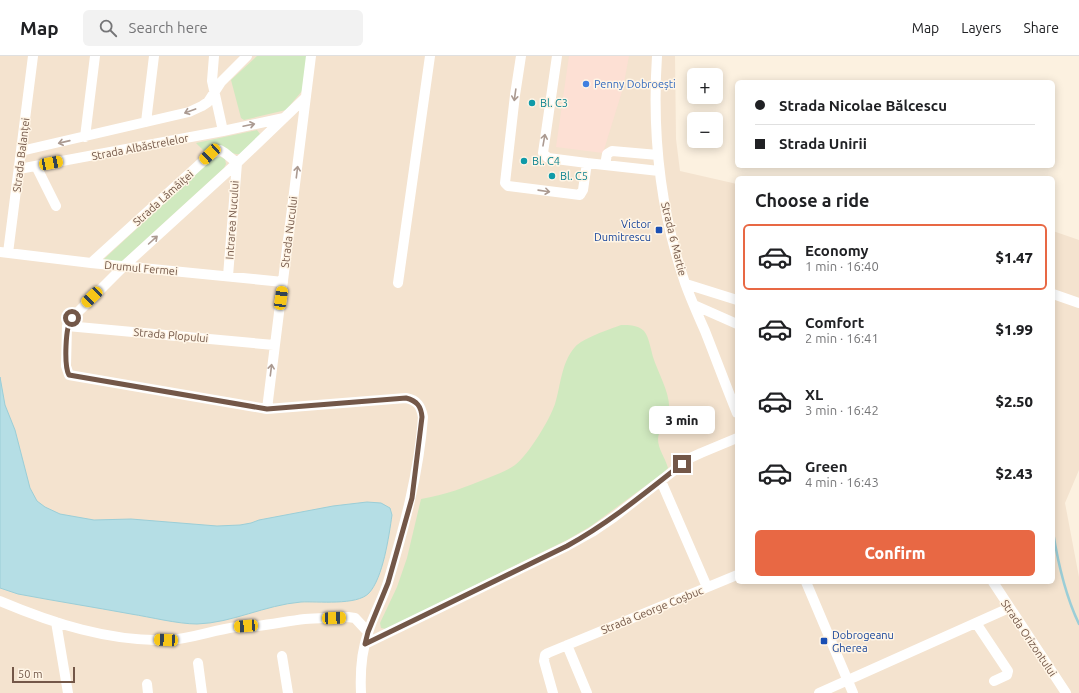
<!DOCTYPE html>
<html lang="en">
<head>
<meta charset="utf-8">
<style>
	body { margin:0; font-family:Ubuntu,sans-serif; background:#f2f2f2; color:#202124; height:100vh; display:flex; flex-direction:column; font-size:15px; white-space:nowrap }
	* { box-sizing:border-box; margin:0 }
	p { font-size:13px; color:#757577 }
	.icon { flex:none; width:22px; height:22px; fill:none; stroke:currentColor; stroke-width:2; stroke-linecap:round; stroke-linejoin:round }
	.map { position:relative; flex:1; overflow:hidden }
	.side { position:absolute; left:735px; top:120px; width:320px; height:408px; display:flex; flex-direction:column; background:#fff; border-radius:6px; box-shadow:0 2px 10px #0003 }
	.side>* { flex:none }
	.hud { position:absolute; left:735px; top:24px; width:320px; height:88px; border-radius:6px; box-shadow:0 2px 10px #0003; display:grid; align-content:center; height:88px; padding:0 20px; background:#fff }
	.fabs { position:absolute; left:687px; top:12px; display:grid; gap:8px }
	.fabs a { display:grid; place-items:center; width:36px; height:36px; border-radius:6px; background:#fff; box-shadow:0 2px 10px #0003; font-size:20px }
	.scale { position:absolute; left:12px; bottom:10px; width:63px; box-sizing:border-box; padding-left:4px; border:2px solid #735748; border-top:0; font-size:11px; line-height:14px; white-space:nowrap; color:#735748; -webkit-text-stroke:3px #fff5e6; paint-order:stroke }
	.end { position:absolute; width:18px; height:18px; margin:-9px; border:5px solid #735748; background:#fff; box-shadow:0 0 0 2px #fff }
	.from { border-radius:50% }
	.bubble { position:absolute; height:28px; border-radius:6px; background:#fff; box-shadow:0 2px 10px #0003; font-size:13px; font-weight:800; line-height:28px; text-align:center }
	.car { position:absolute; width:12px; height:24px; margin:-12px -6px; border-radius:5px; box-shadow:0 0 3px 1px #0007; background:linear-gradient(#f5c518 24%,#345 0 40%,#f5c518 0 76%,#345 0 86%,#f5c518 0) }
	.hud b { display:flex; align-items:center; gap:14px; height:38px; font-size:15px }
	.hud b+b { border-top:1px solid #e0e0e0 }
	.hud i { width:10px; height:10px; background:#202124 }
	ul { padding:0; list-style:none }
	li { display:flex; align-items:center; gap:12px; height:66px; margin:0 8px 6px; padding:0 12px; border:2px solid transparent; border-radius:6px }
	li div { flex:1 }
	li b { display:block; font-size:15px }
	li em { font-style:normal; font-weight:800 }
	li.active { border-color:#e86844 }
	li>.icon { width:36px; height:36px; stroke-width:1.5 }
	h2 { padding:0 20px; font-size:18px; line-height:48px }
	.cta { display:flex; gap:8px; margin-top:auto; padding:8px 20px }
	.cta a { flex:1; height:46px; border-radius:6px; background:#e86844; color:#fff; font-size:16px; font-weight:800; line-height:46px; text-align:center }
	header { display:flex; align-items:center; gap:24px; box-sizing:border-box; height:56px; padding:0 20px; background:#fff; border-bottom:1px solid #e0e0e0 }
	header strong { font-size:19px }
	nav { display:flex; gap:22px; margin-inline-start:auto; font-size:14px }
	.search { width:280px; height:36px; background:#f2f2f2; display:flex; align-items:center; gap:10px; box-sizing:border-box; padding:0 14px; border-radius:6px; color:#757577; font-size:15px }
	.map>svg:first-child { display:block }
	.residential { fill:#f4e3cf }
	.commercial { fill:#fde0d4 }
	.green { fill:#d0e9bf }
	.water { fill:#b5dee5; stroke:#9bced7 }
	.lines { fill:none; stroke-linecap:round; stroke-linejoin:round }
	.stream { stroke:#9bced7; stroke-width:2.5 }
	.minor { stroke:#fff; stroke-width:10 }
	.oneway { stroke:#ab9a91 }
	.route { stroke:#735748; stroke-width:5 }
	.shop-dot { fill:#3f7fe0; stroke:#fff5e6; stroke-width:1.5 }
	.culture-dot { fill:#0f9aa8; stroke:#fff5e6; stroke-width:1.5 }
	.transit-dot { fill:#1a4fb4; stroke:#fff5e6; stroke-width:1.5 }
	.labels { text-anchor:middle; stroke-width:3; stroke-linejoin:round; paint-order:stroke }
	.shop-label { font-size:11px; fill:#366cbe; stroke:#fff5e6; text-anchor:start }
	.culture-label { font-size:11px; fill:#0d838f; stroke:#fff5e6; text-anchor:start }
	.street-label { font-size:11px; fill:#735748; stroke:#fff5e6 }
	.transit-label { font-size:11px; fill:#164399; stroke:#fff5e6; text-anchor:end }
</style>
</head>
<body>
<header>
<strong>Map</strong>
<div class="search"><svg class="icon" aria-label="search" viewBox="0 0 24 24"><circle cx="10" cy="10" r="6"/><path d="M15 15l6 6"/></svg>Search here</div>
<nav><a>Map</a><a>Layers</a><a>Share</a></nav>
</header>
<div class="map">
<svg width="1079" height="637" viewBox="0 0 1079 637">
	<rect width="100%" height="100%" fill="#fcf1e0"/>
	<path class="residential" d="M0,0H675L676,83L680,115L737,128V526H1053V175L1079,184V414L1065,447L1079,521V637H0Z"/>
	<path class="commercial" d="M569,0H629L623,32L603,97L556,91Z"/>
	<path class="green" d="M257,0H307L302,35L286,54L244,64L241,62L231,24Z
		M257,74L260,78L259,80L240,98C226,100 221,81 205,96L196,87Z
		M218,101H221L225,103L226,108L224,112L120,207L103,204L212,103Z
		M621,269C629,269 638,269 644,275C649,281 651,294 653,301C658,317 671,338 669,355C669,366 658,374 658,383C658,393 665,401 668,412L663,417L591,470L567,484L386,573L381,572L380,567L397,531L407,502L421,443C445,439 466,431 488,422C497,418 507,415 515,409C529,398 549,365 555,348C561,329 561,307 575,291C583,282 608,274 621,269Z"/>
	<path class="water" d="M0,321L5,349L15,374L30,432L37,445L45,451L60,458L94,464L131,463L217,470L240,469L251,467L259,464L333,450L367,446L381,447L390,452L392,459C389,480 383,522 369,537C357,550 317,545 301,546C265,549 232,567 197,568C178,568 150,561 131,558C93,551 55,545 18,538L0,532Z"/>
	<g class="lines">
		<path class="stream" d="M1053,476C1058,507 1065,539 1079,568"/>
		<path class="minor" d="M214,0L212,25L223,75
			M521,0L515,39L505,127L508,130L580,139L583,134L587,107L548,102L543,97L557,0
			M657,0C652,77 660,154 685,227C691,244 698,259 705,275C716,303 726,330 737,357
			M306,41L237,107L124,210L70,264L67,270L66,310L69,319L267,353L406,342C417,344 421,350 423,361C419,417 404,472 388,526C383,543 373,559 368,577C361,597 360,616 361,637
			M146,66L154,0
			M85,81L95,0
			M21,95L189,56L202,50L208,46L221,26L247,0
			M587,107L659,115
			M605,109L607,98L612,95L658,99
			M36,110L56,150
			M19,113L223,75L284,62
			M0,196L91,207L283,226
			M8,197L33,0
			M91,207L211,98L220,94L225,97L237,107L228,220
			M398,227L430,0
			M686,228L737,244
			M1053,238L1079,247
			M694,249L737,268
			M67,270L274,289
			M267,353L311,0
			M661,425L707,531
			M806,526L853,637
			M993,526L1066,637
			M0,545C52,567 110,586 168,584C191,583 213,574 236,571C243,570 250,571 257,570C273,568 289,565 305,563C319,562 334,562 348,561L355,562L368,576
			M56,566L68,637
			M976,567L1008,615L1007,619L994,625
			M365,588L567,490L592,476L614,461L690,402L701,397L737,382
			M567,589L587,637
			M282,600L288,637
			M198,607L202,637
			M147,628L148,637
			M553,637L544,605L545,599L548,597L737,519
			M819,637L1009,552"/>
	</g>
	<defs><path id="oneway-shaft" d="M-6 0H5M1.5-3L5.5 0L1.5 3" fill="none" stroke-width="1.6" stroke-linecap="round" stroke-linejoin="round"/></defs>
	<g class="oneway">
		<use href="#oneway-shaft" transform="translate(515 39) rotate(98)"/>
		<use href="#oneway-shaft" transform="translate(190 55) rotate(160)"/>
		<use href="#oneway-shaft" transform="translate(249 69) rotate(-12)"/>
		<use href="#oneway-shaft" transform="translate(544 84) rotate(-80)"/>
		<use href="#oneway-shaft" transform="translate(64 86) rotate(167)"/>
		<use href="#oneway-shaft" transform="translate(297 116) rotate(-83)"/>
		<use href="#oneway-shaft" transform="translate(544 135) rotate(8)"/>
		<use href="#oneway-shaft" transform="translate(153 184) rotate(-42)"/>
		<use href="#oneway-shaft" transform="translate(271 314) rotate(-83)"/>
	</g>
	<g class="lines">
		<path class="route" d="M72,262C65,270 64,310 69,319L267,353L406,342C417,345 421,350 422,361L412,442L388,527L368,576L365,588L567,490C609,467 645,437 682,408"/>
	</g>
	<circle class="shop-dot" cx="586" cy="28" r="4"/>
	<g class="culture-dot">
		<circle cx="532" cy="47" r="4"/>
		<circle cx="524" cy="105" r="4"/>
		<circle cx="552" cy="120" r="4"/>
	</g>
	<g class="transit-dot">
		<rect x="655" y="170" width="8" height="8" rx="2"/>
		<rect x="820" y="581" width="8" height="8" rx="2"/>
	</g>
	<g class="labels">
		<g class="shop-label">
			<text x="594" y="32">Penny Dobroești</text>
		</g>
		<g class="culture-label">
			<text x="540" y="51">Bl. C3</text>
			<text x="532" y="109">Bl. C4</text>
			<text x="560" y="124">Bl. C5</text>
		</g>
		<g class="street-label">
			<text transform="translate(140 91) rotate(-11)" y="4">Strada Albăstrelelor</text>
			<text transform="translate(21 99) rotate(-83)" y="4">Strada Balanței</text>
			<text transform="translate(163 142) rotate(-42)" y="4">Strada Lămâiței</text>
			<text transform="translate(232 164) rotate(-86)" y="4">Intrarea Nucului</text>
			<text transform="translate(289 176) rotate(-83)" y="4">Strada Nucului</text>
			<text transform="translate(674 183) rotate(76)" y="4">Strada 6 Martie</text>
			<text transform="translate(141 212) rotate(5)" y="4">Drumul Fermei</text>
			<text transform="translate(171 279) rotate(5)" y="4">Strada Plopului</text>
			<text transform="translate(652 554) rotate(-22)" y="4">Strada George Coșbuc</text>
			<text transform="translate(1029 582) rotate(56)" y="4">Strada Orizontului</text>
		</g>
		<g class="transit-label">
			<text x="651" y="172">Victor<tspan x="651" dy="13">Dumitrescu</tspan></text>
			<text x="832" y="583" text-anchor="start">Dobrogeanu<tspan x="832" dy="13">Gherea</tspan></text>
		</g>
	</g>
</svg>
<div class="fabs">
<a>+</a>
<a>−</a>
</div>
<div class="scale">50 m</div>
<i class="end from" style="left:72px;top:262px"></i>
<i class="end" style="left:682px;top:408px"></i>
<div class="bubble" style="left:649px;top:350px;width:66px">3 min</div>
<i class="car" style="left:210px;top:98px;rotate:227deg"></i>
<i class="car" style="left:51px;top:107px;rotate:79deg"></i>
<i class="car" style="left:92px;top:241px;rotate:226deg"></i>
<i class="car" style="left:281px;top:242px;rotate:8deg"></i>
<i class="car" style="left:334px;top:562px;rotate:88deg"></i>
<i class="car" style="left:246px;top:570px;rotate:266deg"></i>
<i class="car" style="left:166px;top:584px;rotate:273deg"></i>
<div class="hud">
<b><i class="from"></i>Strada Nicolae Bălcescu</b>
<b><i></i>Strada Unirii</b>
</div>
<section class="side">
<h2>Choose a ride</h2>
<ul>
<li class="active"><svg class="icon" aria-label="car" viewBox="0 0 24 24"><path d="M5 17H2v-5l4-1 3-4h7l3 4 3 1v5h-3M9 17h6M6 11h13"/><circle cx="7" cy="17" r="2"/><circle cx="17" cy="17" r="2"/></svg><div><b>Economy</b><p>1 min · 16:40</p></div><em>$1.47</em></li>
<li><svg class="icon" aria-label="car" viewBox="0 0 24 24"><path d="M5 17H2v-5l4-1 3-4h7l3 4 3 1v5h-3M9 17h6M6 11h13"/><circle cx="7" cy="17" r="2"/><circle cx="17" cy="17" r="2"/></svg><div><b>Comfort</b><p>2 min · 16:41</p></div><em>$1.99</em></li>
<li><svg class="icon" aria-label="car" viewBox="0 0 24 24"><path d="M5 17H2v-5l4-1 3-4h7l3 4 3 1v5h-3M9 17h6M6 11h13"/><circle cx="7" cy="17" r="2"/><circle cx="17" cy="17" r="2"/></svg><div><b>XL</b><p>3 min · 16:42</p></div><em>$2.50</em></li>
<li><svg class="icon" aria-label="car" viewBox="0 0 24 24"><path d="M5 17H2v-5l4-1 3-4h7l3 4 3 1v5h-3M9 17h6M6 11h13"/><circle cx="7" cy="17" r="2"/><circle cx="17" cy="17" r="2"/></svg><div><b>Green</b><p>4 min · 16:43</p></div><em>$2.43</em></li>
</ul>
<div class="cta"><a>Confirm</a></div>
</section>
</div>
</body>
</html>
